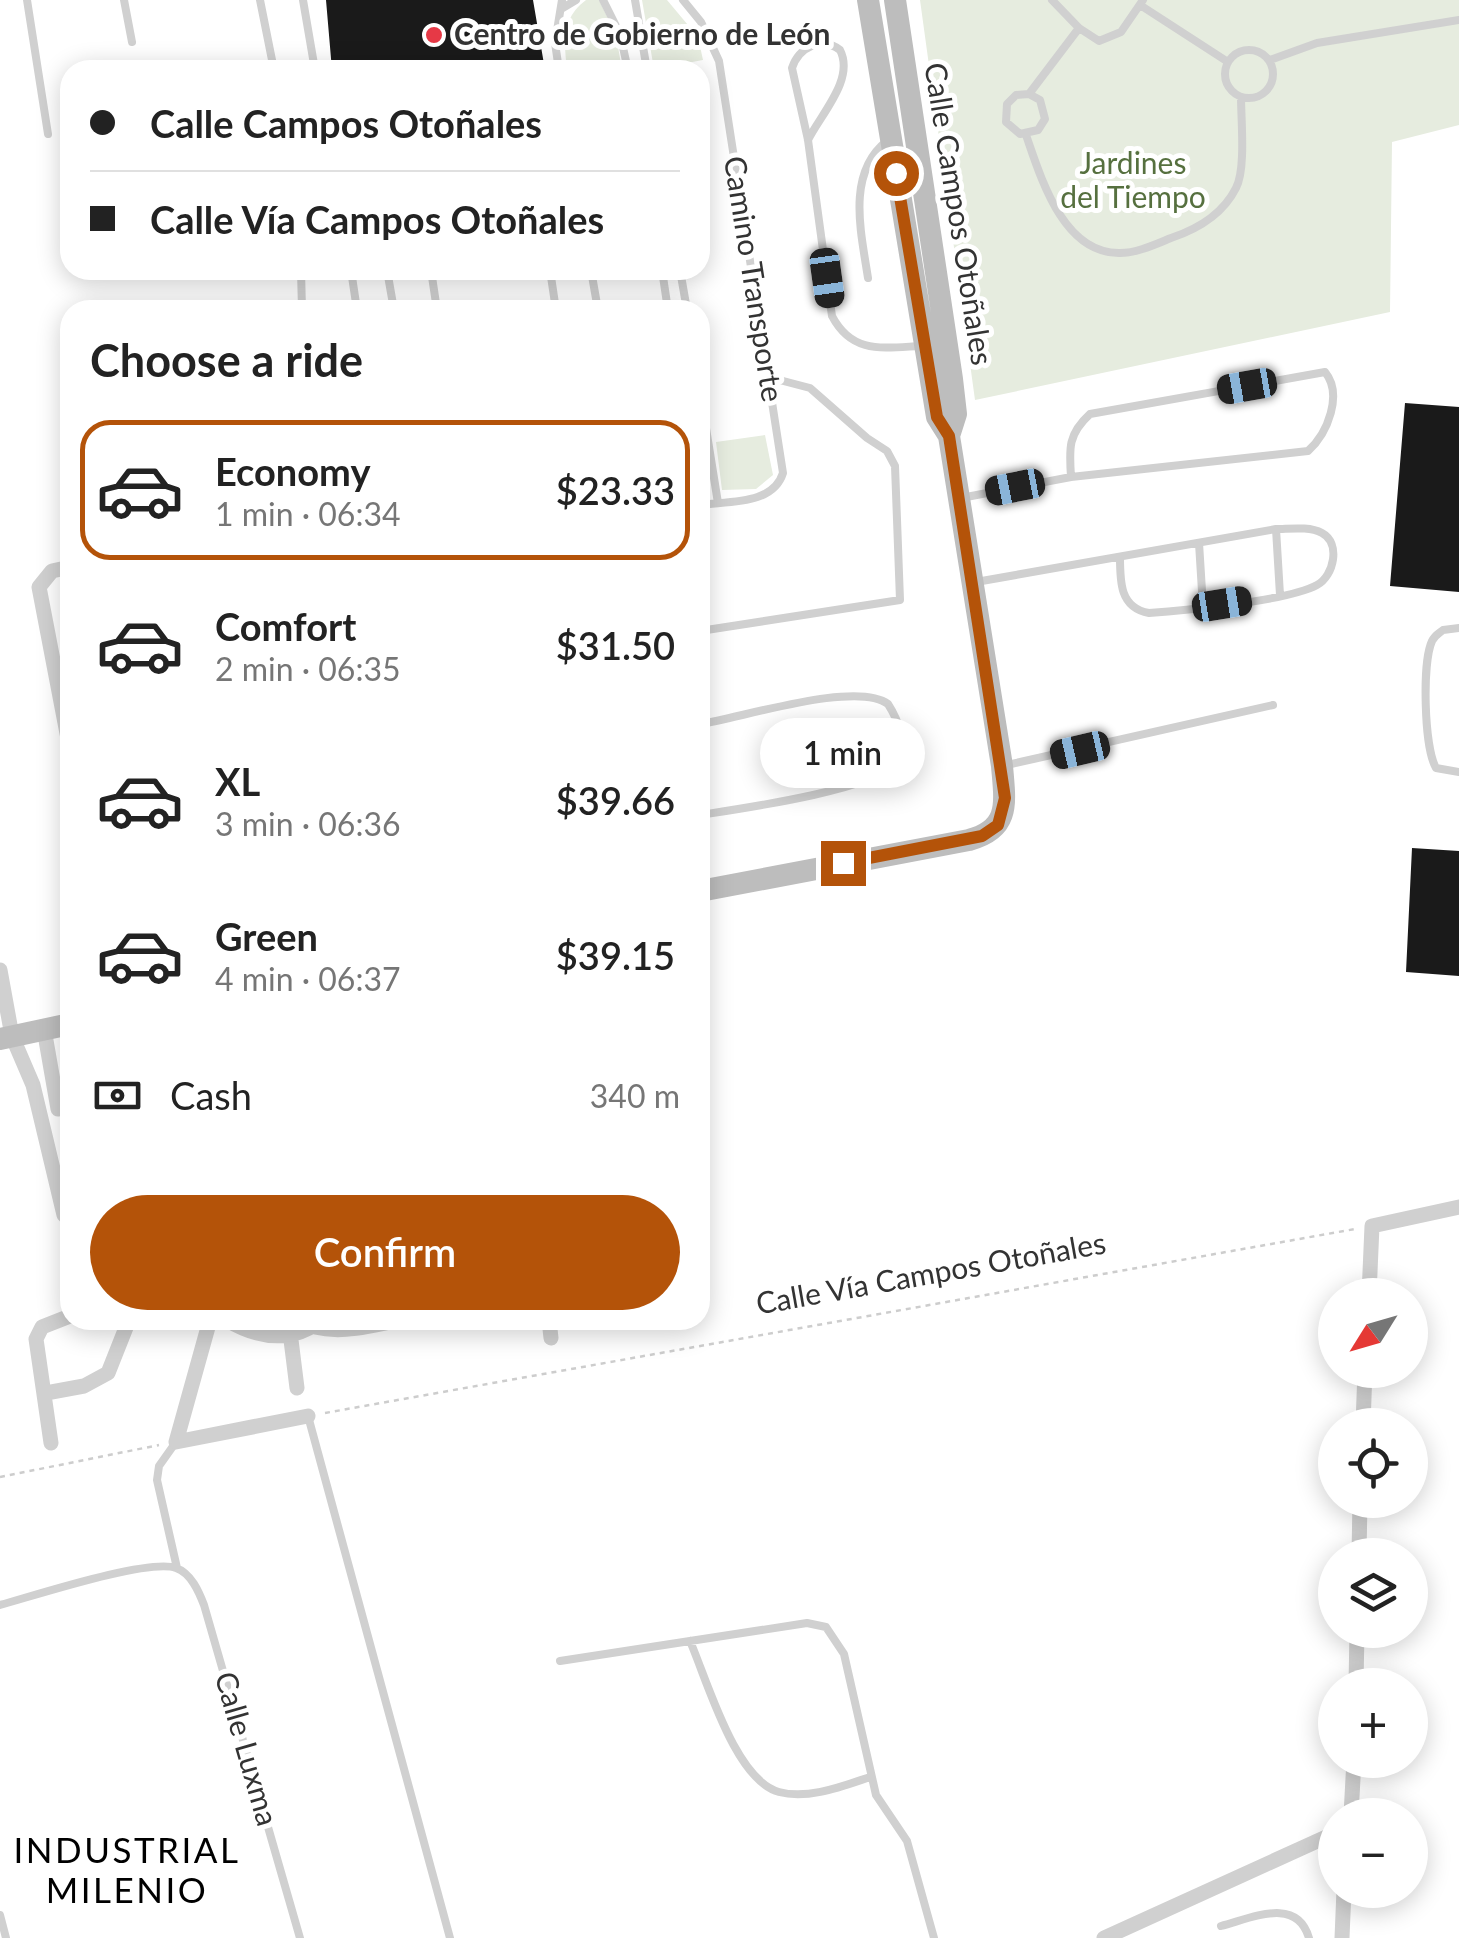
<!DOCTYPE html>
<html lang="en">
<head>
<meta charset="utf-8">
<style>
	body { margin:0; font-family:Lato,sans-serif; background:#f2f2f2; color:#222; height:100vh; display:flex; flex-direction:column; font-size:38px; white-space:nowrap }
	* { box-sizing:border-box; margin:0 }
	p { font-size:32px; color:#767676 }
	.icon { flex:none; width:55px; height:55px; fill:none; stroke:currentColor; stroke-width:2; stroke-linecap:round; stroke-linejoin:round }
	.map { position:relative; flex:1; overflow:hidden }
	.drawer { position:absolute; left:60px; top:300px; width:650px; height:1030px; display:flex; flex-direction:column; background:#fff; border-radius:30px; box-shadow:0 5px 25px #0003 }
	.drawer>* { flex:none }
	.top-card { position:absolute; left:60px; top:60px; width:650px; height:220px; border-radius:30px; box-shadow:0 5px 25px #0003; display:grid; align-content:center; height:220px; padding:0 30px; background:#fff }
	.needle { width:65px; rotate:233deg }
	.fabs { position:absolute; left:1318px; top:1278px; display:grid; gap:20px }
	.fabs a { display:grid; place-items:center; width:110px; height:110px; border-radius:50%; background:#fff; box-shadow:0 5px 25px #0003; font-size:50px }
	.end { position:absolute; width:45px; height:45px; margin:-22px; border:12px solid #b45309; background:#fff; box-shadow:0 0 0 5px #fff }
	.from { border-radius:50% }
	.bubble { position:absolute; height:70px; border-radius:35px; background:#fff; box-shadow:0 5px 25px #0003; font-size:32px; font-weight:600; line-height:70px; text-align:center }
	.car { position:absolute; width:30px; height:60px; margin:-30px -15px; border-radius:12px; box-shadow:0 0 8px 2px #0007; background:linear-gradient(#222 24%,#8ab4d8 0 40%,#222 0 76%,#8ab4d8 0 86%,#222 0) }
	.top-card b { display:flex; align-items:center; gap:35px; height:95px; font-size:38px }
	.top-card b+b { border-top:2px solid #e0e0e0 }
	.top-card i { width:25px; height:25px; background:#222 }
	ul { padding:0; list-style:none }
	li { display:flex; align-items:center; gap:30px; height:140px; margin:0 20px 15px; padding:0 10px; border:5px solid transparent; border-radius:30px }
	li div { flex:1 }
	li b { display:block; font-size:38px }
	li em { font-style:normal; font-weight:600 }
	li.current { border-color:#b45309 }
	li>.icon { width:90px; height:90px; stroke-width:1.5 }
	h2 { padding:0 30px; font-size:45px; line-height:120px }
	.pay { display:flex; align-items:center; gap:25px; height:110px; padding:0 30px; font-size:38px }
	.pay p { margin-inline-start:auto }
	.cta { display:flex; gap:20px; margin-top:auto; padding:20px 30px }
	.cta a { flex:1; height:115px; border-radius:60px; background:#b45309; color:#fff; font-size:40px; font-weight:600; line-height:115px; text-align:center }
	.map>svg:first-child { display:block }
	.green { fill:#e6ecdf }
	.building { fill:#1a1a1a }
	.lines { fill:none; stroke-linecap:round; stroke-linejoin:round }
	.path { stroke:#cdcdcd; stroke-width:2.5; stroke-dasharray:5 5; stroke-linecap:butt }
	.lane { stroke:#d0d0d0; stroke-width:8 }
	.street { stroke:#d0d0d0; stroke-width:15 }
	.secondary { stroke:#bdbdbd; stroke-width:22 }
	.route { stroke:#b45309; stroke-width:12 }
	.poi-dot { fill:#e63946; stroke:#fff; stroke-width:4 }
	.labels { text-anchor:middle; stroke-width:10; stroke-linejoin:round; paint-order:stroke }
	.poi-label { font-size:30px; font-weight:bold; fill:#333; stroke:#fff; text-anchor:start }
	.park-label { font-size:30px; fill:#56703f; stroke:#fff }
	.street-label { font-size:30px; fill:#333; stroke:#fff }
	.quarter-label { font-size:35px; letter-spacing:2.5px; fill:#000; stroke:#fff }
</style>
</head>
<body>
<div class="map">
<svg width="1459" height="1938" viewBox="0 0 1459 1938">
	<rect width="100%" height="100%" fill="#fff"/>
	<path class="green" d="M586,0H599L616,35L622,70H567C564,41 561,19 586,0Z
		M642,0H667L698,37L703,60L654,69Z
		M920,0H1459V125L1392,142L1390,312L975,400Z
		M765,435L773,475L756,489L722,490L716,442Z"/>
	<path class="building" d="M326,0H533L545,70H332Z
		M1405,403L1459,407V592L1390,586Z
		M1412,848L1459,851V976L1406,972Z"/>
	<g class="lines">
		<path class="path" d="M325,1413L1355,1229
			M0,1477L159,1445"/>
		<path class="lane" d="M27,0L48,134
			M124,0L132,42
			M260,0L274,70
			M303,0L315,70
			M603,0L620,34L628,70
			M635,0L647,70
			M683,0L701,22L719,61L783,473C773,505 729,501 700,505
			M1052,0L1079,28L1099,41L1121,32L1143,0
			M1140,5L1228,62
			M561,9L576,0
			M1225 74a24 24 0 1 1 48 0a24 24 0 1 1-48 0Z
			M1270,60L1317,43L1459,20
			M559,70L555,43L562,0
			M1029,94L1040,100L1045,119L1038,130L1020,134L1006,122L1007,104L1016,95L1029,94L1079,28
			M1026,135C1041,178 1063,254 1120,253C1137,253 1156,244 1171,238C1198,229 1223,214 1236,188C1246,169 1241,120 1241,97
			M808,140C821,114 855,79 840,50C822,36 799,47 792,68L808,140L832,316C852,354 882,348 920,346
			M301,270L302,310
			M351,270L357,310
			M387,270L394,310
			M431,270L437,310
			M550,270L556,310
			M591,270L598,310
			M662,270L668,310
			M680,270L687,310
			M868,278C861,232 846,173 887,141
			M700,391L718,503
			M961,498L1071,477L1308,451C1328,433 1343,394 1325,372L1090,414C1068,434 1069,448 1071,477
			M1276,529L1280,595
			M1199,543L1203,607
			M976,582L1276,529C1289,529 1309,526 1322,533C1341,543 1334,576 1317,585C1287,601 1186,610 1149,613C1120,608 1120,582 1120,557
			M1459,628L1443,630C1438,634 1435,635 1432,641C1422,663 1424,747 1436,768L1459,772
			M700,631L900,600L895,466L887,451L867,438L810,388L768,377
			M700,724C741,718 857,680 888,704C897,718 910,748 897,763C875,790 738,809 700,815
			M1007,765L1273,705
			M308,1416L450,1938
			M176,1442L159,1466L157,1480L177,1568
			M0,1605C33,1596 149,1558 176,1568C191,1573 199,1592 204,1605L300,1938
			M690,1641C707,1680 735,1780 779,1792C808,1800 843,1786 870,1777
			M560,1661L807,1623L826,1627L844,1654L876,1795L907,1841L934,1938
			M0,1915L6,1938
			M1221,1926C1252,1918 1297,1896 1309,1938"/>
		<path class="street" d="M70,567L52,571L39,587L70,749
			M0,970L12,1036L33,1085L64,1215
			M44,1029L58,1109
			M68,1227L70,1235
			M1369,1295L1372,1226L1459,1207
			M210,1320L176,1442L308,1416
			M227,1320C254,1336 282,1342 309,1328
			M295,1320C327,1337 365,1328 399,1320
			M549,1320L551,1338
			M290,1332L297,1388
			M46,1393L84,1386L108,1373L129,1320
			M1363,1425L1365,1370
			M51,1443L36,1339L42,1327L70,1316
			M1359,1555L1360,1500
			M1356,1685L1357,1630
			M1351,1815L1354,1760
			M1104,1938L1335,1833
			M1342,1938L1344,1890"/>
		<path class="secondary" d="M868,0L937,417L949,436
			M700,891L969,840C1011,829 1005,802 1002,766L949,436L956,414L952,379L895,0
			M0,1039L70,1024"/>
	</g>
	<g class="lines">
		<path class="route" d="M843,863L982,836L998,825L1005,798L949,436L937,417L896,173"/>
	</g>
	<circle class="poi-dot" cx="434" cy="35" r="10"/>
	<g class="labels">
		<g class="poi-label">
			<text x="454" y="45">Centro de Gobierno de León</text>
		</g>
		<g class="park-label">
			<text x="1133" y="174">Jardines<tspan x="1133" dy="34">del Tiempo</tspan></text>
		</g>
		<g class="street-label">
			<text transform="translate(958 214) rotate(81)" y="10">Calle Campos Otoñales</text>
			<text transform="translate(753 279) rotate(81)" y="10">Camino Transporte</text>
			<text transform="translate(931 1274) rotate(-10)" y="10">Calle Vía Campos Otoñales</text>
			<text transform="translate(246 1749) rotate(74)" y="10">Calle Luxma</text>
		</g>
		<g class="quarter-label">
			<text x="127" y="1863">INDUSTRIAL<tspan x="127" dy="40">MILENIO</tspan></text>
		</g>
	</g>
</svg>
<div class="fabs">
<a><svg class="needle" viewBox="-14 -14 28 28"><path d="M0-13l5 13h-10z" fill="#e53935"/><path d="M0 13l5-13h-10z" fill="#767676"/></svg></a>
<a><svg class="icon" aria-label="locate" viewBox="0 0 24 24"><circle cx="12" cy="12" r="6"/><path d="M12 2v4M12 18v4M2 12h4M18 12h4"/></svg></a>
<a><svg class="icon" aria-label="layers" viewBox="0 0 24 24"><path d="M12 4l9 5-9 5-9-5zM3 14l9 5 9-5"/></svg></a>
<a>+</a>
<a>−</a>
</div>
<i class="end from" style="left:896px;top:173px"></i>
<i class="end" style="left:843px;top:863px"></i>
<div class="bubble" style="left:760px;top:718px;width:165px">1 min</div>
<i class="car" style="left:827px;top:278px;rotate:172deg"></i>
<i class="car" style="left:1247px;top:386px;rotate:260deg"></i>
<i class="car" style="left:1015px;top:487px;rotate:259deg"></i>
<i class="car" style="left:1222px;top:604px;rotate:81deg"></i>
<i class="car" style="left:1080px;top:750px;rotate:257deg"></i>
<div class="top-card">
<b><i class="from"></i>Calle Campos Otoñales</b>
<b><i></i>Calle Vía Campos Otoñales</b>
</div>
<section class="drawer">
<h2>Choose a ride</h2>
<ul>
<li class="current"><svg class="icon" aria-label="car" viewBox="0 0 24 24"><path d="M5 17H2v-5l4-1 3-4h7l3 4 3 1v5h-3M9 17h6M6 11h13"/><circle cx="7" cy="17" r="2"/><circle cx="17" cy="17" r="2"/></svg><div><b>Economy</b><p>1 min · 06:34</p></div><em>$23.33</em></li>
<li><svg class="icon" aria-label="car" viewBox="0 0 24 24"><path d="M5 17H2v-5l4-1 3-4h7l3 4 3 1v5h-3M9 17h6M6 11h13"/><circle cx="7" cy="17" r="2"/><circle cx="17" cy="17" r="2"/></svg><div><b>Comfort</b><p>2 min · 06:35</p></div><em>$31.50</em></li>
<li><svg class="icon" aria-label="car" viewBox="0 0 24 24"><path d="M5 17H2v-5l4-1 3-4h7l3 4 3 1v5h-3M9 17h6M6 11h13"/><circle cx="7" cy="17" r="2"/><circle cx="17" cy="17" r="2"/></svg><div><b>XL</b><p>3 min · 06:36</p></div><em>$39.66</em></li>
<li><svg class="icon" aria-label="car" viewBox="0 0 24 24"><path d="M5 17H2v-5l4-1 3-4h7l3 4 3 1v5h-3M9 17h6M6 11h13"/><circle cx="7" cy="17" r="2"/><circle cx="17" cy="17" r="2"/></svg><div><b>Green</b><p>4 min · 06:37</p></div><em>$39.15</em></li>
</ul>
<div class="pay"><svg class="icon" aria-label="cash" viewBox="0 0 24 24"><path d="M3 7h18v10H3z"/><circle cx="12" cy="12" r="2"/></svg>Cash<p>340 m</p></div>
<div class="cta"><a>Confirm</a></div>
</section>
</div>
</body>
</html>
